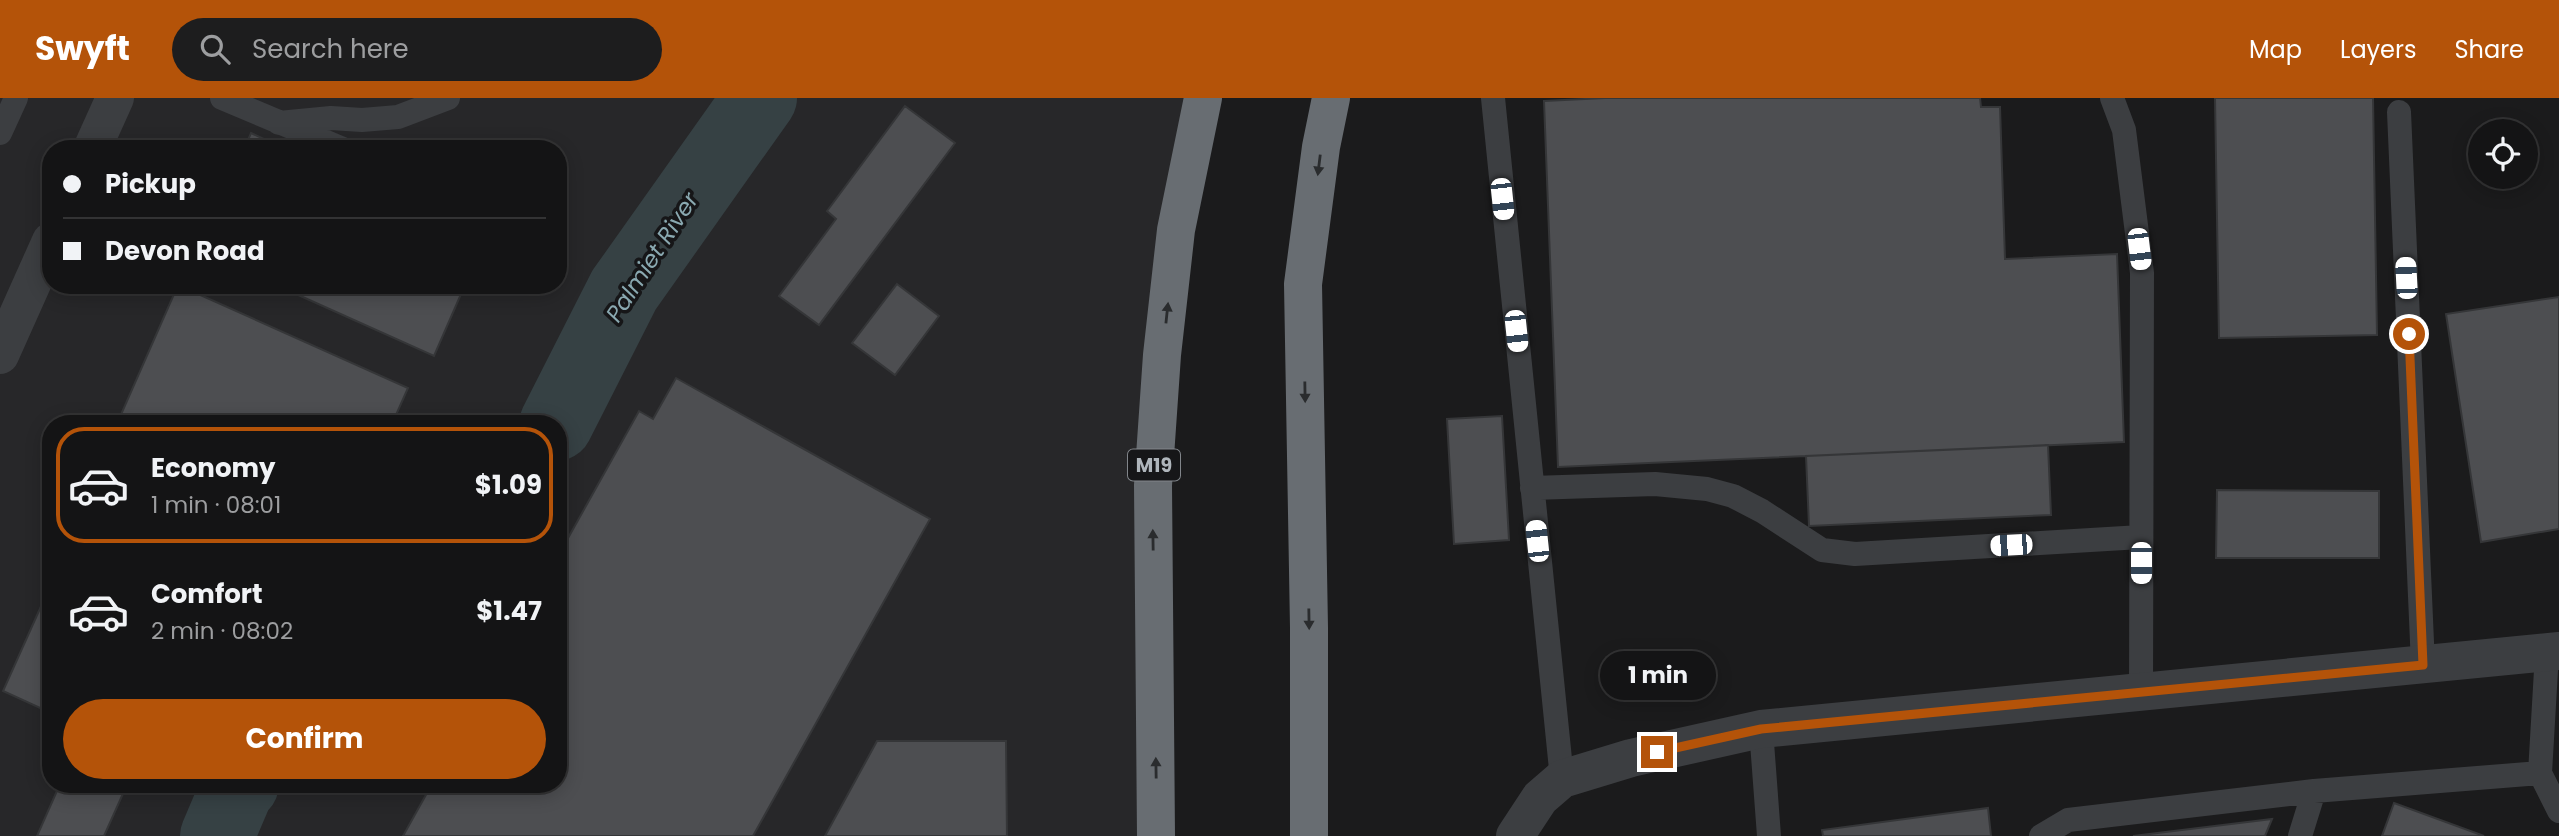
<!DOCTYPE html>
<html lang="en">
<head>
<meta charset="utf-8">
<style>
	body { margin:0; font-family:Poppins,sans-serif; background:#1d1d1e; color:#f1f3f6; height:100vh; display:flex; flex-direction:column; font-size:26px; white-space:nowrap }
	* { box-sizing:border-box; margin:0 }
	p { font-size:23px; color:#9d9ea0 }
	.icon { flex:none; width:38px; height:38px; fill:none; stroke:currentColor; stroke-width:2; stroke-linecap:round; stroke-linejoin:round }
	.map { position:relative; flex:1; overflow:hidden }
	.details { position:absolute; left:42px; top:317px; width:525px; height:378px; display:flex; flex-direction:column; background:#141415; border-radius:28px; box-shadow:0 4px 18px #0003,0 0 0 2px #333334 }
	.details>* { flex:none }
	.top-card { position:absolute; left:42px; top:42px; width:525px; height:154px; border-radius:28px; box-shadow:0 4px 18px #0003,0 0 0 2px #333334; display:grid; align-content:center; height:154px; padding:0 21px; background:#141415 }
	.tools { position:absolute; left:2468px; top:21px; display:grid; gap:14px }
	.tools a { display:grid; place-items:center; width:70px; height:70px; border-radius:50%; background:#141415; box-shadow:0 4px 18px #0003,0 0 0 2px #333334; font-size:35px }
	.end { position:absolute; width:32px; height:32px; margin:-16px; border:9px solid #b45309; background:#fff; box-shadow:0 0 0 4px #fff }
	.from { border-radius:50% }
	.bubble { position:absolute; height:49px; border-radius:24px; background:#141415; box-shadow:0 4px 18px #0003,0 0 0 2px #333334; font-size:23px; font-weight:700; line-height:49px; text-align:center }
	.car { position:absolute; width:21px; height:42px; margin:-21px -10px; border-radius:9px; box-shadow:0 0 5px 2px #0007; background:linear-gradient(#fff 24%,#345 0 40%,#fff 0 76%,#345 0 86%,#fff 0) }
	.top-card b { display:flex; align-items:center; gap:24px; height:66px; font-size:26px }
	.top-card b+b { border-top:2px solid #333334 }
	.top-card i { width:18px; height:18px; background:#f1f3f6 }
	ul { padding:12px 0 0; list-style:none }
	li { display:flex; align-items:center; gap:21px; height:116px; margin:0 14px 10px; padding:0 7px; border:4px solid transparent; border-radius:28px }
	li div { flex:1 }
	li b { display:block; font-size:26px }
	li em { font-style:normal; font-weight:700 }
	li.on { border-color:#b45309 }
	li>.icon { width:63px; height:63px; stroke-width:1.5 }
	.primary-button { display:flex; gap:14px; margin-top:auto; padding:14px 21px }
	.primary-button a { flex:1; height:80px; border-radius:42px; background:#b45309; color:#fff; font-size:28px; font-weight:700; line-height:80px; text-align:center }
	header { display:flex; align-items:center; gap:42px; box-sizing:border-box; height:98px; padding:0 35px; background:#b45309; color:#fff }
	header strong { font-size:33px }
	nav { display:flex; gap:38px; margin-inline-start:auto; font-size:24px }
	.search { width:490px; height:63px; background:#1d1d1e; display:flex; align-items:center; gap:18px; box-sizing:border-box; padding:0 24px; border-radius:38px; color:#9d9ea0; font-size:26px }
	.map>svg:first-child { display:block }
	.built { fill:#272729; fill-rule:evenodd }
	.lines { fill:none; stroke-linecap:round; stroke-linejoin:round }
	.river { stroke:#364144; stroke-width:74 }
	.building { fill:#4d4e51; stroke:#353638; stroke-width:2 }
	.lane { stroke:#3c3e41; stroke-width:24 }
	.street { stroke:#3c3e41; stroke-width:38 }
	.highway { stroke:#686d72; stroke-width:38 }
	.oneway { fill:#2a2c2e }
	.route { stroke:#b45309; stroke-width:9 }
	.labels { text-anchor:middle; stroke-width:7; stroke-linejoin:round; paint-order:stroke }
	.shield { fill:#161618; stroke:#81858a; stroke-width:2 }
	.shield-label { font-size:19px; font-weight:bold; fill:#afb5bb }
	.water-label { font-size:23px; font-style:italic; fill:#8aa9b1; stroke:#161618 }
</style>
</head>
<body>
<header>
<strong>Swyft</strong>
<div class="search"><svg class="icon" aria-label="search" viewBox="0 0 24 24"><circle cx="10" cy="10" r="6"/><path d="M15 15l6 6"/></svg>Search here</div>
<nav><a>Map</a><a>Layers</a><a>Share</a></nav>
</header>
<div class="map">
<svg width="2559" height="738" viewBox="0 0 2559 738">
	<rect width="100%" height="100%" fill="#1b1b1c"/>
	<path class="built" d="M0,0H1199L1175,131L1155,738H0ZM51,51H558V187H51ZM51,326H558V686H51Z"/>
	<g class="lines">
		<path class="river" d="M556,326L624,192L760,0
			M217,738L237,691L242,686"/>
	</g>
	<path class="building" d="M1605,0H1980L1981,9H2000L2005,161L2117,156L2124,344L1558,369L1544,3Z
		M2215,0H2373L2377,237L2219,240Z
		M905,8L955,45L819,227L779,198L836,121L827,113Z
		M251,35L285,51H244Z
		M897,186L939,218L895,277L852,245Z
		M178,187L408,290L392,326H128L119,321Z
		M276,187H465L434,258Z
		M2559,199V431L2481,444L2446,216Z
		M676,280L930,421L753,738H403L432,686H558V458L639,313L653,321Z
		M1502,318L1509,442L1454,446L1447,321Z
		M2048,347L2051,417L1809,428L1806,358Z
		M2217,392L2379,393V460H2216Z
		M51,486V615L3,593Z
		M877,643H1006L1007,738H825Z
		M60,686H119L126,689L104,738H37Z
		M2394,705L2484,738H2382Z
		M1988,710L1991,738H1823L1822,732Z
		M2272,721L2265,738H2133Z"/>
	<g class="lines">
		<path class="lane" d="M222,0L343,51
			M1493,0L1562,681
			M2112,0L2124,32L2142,175L2141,594
			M2399,14L2423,567
			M279,25L331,20L362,22L398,19L448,0
			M0,35L16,0
			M1532,390L1655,386L1707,391L1733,398L1762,413L1822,452L1855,456L2141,439
			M2547,555L2540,675L2559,713
			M1761,631L1769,738
			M2041,738L2068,722L2314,693L2540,675
			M2300,738L2314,693"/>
		<path class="street" d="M92,51L115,0
			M0,257L51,143
			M1515,738L1540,700L1562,681L1631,660L1761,631L2559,553"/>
		<path class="highway" d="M1156,738L1153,387L1162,257L1176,132L1203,0
			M1309,738V530L1303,186L1321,49L1331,0"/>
	</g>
	<defs><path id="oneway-solid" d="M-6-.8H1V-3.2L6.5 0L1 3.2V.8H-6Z" transform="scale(1.75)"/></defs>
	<g class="oneway">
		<use href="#oneway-solid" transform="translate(1319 67) rotate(97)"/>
		<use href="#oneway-solid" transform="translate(1167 215) rotate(-84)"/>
		<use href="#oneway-solid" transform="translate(1305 294) rotate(89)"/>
		<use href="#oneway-solid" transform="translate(1153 442) rotate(-91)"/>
		<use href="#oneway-solid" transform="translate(1309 521) rotate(89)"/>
		<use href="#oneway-solid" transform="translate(1156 670) rotate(-91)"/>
	</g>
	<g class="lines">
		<path class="route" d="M1657,654L1761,631L2423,567L2409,236"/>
	</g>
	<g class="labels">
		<rect class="shield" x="1128" y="351.5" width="52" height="31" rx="5"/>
		<g class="shield-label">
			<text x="1154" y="374">M19</text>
		</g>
		<g class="water-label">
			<text transform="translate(652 159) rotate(-57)" y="8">Palmiet River</text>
		</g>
	</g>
</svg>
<div class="tools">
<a><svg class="icon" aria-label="locate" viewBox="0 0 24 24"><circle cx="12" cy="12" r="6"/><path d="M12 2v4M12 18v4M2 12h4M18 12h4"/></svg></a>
</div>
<i class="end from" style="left:2409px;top:236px"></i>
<i class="end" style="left:1657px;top:654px"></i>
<div class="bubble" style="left:1600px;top:553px;width:116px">1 min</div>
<i class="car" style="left:1502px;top:101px;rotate:174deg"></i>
<i class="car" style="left:2139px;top:151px;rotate:173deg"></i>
<i class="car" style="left:2406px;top:180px;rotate:357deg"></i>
<i class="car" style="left:1516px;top:233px;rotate:174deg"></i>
<i class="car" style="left:1537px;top:443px;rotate:354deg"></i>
<i class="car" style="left:2011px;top:447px;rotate:267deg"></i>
<i class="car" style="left:2141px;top:465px;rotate:180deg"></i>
<div class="top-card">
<b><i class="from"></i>Pickup</b>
<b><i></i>Devon Road</b>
</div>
<section class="details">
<ul>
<li class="on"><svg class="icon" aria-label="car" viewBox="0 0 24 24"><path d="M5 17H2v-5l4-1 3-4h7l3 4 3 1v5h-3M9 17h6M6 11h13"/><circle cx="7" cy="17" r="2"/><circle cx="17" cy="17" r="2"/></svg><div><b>Economy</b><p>1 min · 08:01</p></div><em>$1.09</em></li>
<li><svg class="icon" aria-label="car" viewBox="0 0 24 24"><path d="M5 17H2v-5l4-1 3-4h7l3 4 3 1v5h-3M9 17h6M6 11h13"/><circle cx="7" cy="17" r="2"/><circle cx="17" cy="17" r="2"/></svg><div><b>Comfort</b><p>2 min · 08:02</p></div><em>$1.47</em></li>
</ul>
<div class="primary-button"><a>Confirm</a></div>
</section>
</div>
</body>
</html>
